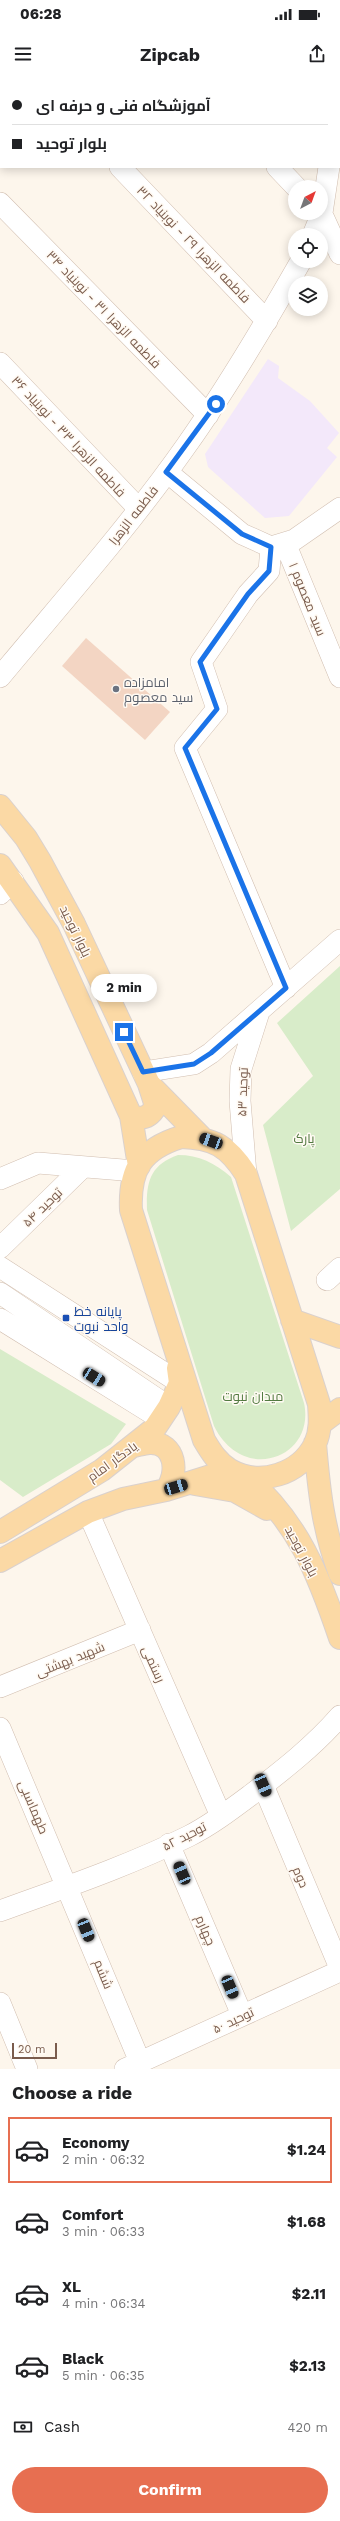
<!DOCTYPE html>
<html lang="en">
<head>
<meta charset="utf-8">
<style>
	body { margin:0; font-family:"Work Sans",Cairo,sans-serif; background:#f6f6f6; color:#202124; height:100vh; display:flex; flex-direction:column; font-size:15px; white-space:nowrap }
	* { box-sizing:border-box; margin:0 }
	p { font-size:13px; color:#757577 }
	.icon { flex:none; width:22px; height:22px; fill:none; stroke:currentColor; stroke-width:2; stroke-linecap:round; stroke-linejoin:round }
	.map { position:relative; height:1989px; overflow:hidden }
	.drawer { display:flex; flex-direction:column; background:#fff; flex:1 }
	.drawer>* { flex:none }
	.hud { position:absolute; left:0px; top:0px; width:340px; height:88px; box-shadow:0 2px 10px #0003; display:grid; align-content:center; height:88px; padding:0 12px; background:#fff }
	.needle { width:26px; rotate:41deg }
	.fabs { position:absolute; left:288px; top:100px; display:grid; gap:8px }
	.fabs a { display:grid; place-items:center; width:40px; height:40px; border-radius:50%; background:#fff; box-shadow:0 2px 10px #0003; font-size:20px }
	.scale { position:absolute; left:12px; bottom:10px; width:45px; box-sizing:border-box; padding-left:4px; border:2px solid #7a5c4d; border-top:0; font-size:11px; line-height:14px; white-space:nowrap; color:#7a5c4d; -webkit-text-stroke:3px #fffaf3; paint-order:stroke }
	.end { position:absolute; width:18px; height:18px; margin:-9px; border:5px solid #1a73e8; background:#fff; box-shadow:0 0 0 2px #fff }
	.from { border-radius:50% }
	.bubble { position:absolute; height:28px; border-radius:14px; background:#fff; box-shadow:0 2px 10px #0003; font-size:13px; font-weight:700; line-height:28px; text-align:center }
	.car { position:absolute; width:12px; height:24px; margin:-12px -6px; border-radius:5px; box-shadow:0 0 3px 1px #0007; background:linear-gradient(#222 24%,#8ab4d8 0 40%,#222 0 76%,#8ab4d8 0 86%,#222 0) }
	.hud b { display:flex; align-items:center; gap:14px; height:38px; font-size:15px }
	.hud b+b { border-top:1px solid #e0e0e0 }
	.hud i { width:10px; height:10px; background:#202124 }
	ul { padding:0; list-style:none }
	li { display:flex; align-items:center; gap:12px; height:66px; margin:0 8px 6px; padding:0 4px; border:2px solid transparent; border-radius:0px }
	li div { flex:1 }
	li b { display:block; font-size:15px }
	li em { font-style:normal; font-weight:700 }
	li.current { border-color:#e76f51 }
	li>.icon { width:36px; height:36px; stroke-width:1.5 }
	h2 { padding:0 12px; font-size:18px; line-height:48px }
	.pay { display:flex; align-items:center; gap:10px; height:44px; padding:0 12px; font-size:15px }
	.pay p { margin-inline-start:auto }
	.action { display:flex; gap:8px; margin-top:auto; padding:8px 12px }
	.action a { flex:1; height:46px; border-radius:24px; background:#e76f51; color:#fff; font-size:16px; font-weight:700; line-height:46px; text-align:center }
	.status { display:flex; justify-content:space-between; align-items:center; height:28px; padding:0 20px; background:#fff; direction:ltr }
	.status svg { height:11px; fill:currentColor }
	header { display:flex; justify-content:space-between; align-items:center; height:52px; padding:0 12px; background:#fff; font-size:18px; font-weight:700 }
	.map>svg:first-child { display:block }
	.education { fill:#f3e8fa }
	.green { fill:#d8ecc9 }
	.building { fill:#f3d5c3 }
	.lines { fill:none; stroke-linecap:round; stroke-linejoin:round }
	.minor-casing { stroke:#d1beb0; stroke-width:22 }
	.major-casing { stroke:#dad1cd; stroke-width:24 }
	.minor { stroke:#fff; stroke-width:21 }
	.major { stroke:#fbd9a5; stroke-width:22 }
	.route { stroke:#1a73e8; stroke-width:5 }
	.worship-dot { fill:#6b7280; stroke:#fffaf3; stroke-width:1.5 }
	.transit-dot { fill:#1a4fb4; stroke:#fffaf3; stroke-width:1.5 }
	.labels { text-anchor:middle; stroke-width:3; stroke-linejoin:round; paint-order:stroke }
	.street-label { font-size:13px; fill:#7a5c4d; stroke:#fffaf3 }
	.worship-label { font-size:13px; fill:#5b616d; stroke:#fffaf3; text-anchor:start }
	.park-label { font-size:13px; fill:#537a41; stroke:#fffaf3 }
	.transit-label { font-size:13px; fill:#164399; stroke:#fffaf3; text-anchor:start }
</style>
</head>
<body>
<div class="status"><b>06:28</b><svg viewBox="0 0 49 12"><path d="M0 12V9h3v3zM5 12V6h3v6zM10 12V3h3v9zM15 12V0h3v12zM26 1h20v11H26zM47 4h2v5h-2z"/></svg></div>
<header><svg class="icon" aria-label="menu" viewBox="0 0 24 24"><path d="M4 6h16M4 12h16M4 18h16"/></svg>Zipcab<svg class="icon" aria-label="share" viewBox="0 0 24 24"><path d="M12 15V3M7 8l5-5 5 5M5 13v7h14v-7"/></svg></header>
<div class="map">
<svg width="340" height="1989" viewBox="0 0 340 1989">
	<rect width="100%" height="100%" fill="#fdf6ec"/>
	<path class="education" d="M268,279L279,286L278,298L310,321L339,353L327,368L337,377L289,436L265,438L208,387L205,374Z"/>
	<path class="green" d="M340,886V1109L291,1151L263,1045L313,996L277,943Z
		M178,1075C199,1075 215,1083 231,1097L304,1323C316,1378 243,1405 214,1346L147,1130C146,1102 150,1085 178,1075Z
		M0,1269L126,1344L111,1364L23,1417L0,1400Z"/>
	<path class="building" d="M86,558L170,632L145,660L62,586Z"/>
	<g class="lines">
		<g class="minor-casing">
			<path id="minor" d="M37,0L38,1
				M192,0L193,1
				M339,53L340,50
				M120,87L267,241
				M277,87L296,107
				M0,123L208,335
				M321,132L340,174
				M313,155L322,133L329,87
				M0,283L139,429
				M167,392L242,454L271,467L294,460L340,428
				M285,463L340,597
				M271,467L269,491L248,514L201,582L217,629L185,668L286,908
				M0,597C63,521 129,447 186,366C228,307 265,244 301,181
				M0,814L13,801
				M143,992L194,984L211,973L340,860
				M246,1094L240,1021L241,989L259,932
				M0,1099L38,1083L135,1091
				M0,1168L83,1087
				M0,1187L180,1303
				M327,1200L340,1188
				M0,1213L169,1327
				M0,1239L161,1339
				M88,1432L221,1736
				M0,1607L140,1550
				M0,1648L140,1982
				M263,1705L340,1888
				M169,1764L242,1935
				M0,1831C63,1808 128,1786 189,1756C211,1745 232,1729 252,1714C283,1690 314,1666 340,1636
				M0,1923L27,1989
				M125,1989L340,1891"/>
		</g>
		<g class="major-casing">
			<path id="major" d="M0,726L26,758L40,781L74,844L149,1004L201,1057
				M0,785L48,853L131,1036L139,1086
				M131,1036C143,1040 150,1037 156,1026L149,1004
				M181,1057C214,1058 228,1066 246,1094L319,1324C320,1338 321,1351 315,1364C300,1394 260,1407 230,1390C218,1383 211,1372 204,1360L131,1130C129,1089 142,1069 181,1057Z
				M292,1240L340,1257
				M320,1344L340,1329
				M315,1363C319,1411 323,1449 340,1494
				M134,1366C139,1365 145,1363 150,1363C176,1362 179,1394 166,1410
				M245,1396C298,1442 318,1493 340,1558
				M195,1404L235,1411L267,1429
				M0,1452L102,1390L155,1348L169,1327L180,1303L178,1288
				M0,1481L88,1432L123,1419L166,1410L230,1390"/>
		</g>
		<use href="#minor" class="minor"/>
		<use href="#major" class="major"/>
	</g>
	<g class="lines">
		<path class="route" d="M124,952L143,992L194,984L211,973L286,908L185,668L217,629L200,582L248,514L269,491L271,467L242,454L166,392L216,324"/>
	</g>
	<circle class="worship-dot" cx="116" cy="609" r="4"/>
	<rect class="transit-dot" x="62" y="1234" width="8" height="8" rx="2"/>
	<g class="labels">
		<g class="street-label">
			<text transform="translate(194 164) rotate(46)" y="5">فاطمه الزهرا ۲۹ - نوبنیاد ۳۲</text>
			<text transform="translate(104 229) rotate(46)" y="5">فاطمه الزهرا ۳۱ - نوبنیاد ۳۴</text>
			<text transform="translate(69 356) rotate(47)" y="5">فاطمه الزهرا ۳۳ - نوبنیاد ۳۶</text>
			<text transform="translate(133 435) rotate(-52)" y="5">فاطمه الزهرا</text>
			<text transform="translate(308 519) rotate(68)" y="5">سید معصوم ۱</text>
			<text transform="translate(76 851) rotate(64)" y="5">بلوار توحید</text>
			<text transform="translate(242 1012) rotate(-88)" y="5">توحید ۵۳</text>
			<text transform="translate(42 1127) rotate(-44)" y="5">توحید ۵۴</text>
			<text transform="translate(112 1381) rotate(-36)" y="5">یادگار امام</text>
			<text transform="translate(302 1471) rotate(62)" y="5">بلوار توحید</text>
			<text transform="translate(70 1579) rotate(-22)" y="5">شهید بهشتی</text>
			<text transform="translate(154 1584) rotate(66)" y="5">رستمی</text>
			<text transform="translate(34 1727) rotate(67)" y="5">طهماسبی</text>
			<text transform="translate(184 1756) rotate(-27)" y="5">توحید ۵۲</text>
			<text transform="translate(301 1797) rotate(67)" y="5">دوم</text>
			<text transform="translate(206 1850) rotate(67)" y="5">چهارم</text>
			<text transform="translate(104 1894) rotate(68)" y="5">ششم</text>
			<text transform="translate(233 1940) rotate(-25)" y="5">توحید ۵۰</text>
		</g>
		<g class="worship-label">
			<text x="124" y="607">امامزاده<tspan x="124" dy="15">سید معصوم</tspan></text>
		</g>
		<g class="park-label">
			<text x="304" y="1063">پارک</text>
			<text x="253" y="1321">میدان نبوت</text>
		</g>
		<g class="transit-label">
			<text x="74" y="1236">پایانه خط<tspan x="74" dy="15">واحد نبوت</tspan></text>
		</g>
	</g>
</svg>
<div class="fabs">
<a><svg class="needle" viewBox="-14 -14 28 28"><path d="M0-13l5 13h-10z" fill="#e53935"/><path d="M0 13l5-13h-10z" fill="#757577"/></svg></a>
<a><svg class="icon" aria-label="locate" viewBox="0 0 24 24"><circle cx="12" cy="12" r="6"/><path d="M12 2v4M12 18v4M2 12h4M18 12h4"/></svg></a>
<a><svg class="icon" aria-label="layers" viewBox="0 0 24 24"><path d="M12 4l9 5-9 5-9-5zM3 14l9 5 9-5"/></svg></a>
</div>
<div class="scale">20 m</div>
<i class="end from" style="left:216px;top:324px"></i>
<i class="end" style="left:124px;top:952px"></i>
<div class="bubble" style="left:91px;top:894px;width:66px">2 min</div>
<i class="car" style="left:211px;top:1061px;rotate:290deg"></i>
<i class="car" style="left:94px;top:1297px;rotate:122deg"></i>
<i class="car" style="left:176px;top:1407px;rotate:73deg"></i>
<i class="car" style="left:263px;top:1705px;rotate:157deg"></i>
<i class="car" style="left:182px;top:1793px;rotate:337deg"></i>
<i class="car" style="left:86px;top:1850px;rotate:158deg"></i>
<i class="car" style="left:230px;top:1907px;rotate:157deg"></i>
<div class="hud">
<b><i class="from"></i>آموزشگاه فنی و حرفه ای</b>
<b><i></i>بلوار توحید</b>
</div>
</div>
<section class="drawer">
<h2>Choose a ride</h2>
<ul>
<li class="current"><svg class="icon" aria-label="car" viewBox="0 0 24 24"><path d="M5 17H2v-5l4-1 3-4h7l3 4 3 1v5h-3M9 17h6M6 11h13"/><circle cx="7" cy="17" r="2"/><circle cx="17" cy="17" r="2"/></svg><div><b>Economy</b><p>2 min · 06:32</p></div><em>$1.24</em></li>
<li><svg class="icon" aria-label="car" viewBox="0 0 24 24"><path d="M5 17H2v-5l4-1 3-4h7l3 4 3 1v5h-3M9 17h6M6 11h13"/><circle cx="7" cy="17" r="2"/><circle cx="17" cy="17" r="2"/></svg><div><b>Comfort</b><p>3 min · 06:33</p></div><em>$1.68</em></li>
<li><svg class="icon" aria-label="car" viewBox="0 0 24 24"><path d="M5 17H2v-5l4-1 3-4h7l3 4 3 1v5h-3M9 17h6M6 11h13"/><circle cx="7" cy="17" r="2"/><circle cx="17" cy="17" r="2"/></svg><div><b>XL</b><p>4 min · 06:34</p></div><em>$2.11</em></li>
<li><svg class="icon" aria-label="car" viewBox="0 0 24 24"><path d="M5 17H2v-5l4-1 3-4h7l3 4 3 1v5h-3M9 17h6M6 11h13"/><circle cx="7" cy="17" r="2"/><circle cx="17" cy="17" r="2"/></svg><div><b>Black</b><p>5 min · 06:35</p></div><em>$2.13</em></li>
</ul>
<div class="pay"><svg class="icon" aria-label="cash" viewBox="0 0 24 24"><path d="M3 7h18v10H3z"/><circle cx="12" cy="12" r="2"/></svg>Cash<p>420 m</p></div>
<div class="action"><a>Confirm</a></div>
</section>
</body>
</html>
